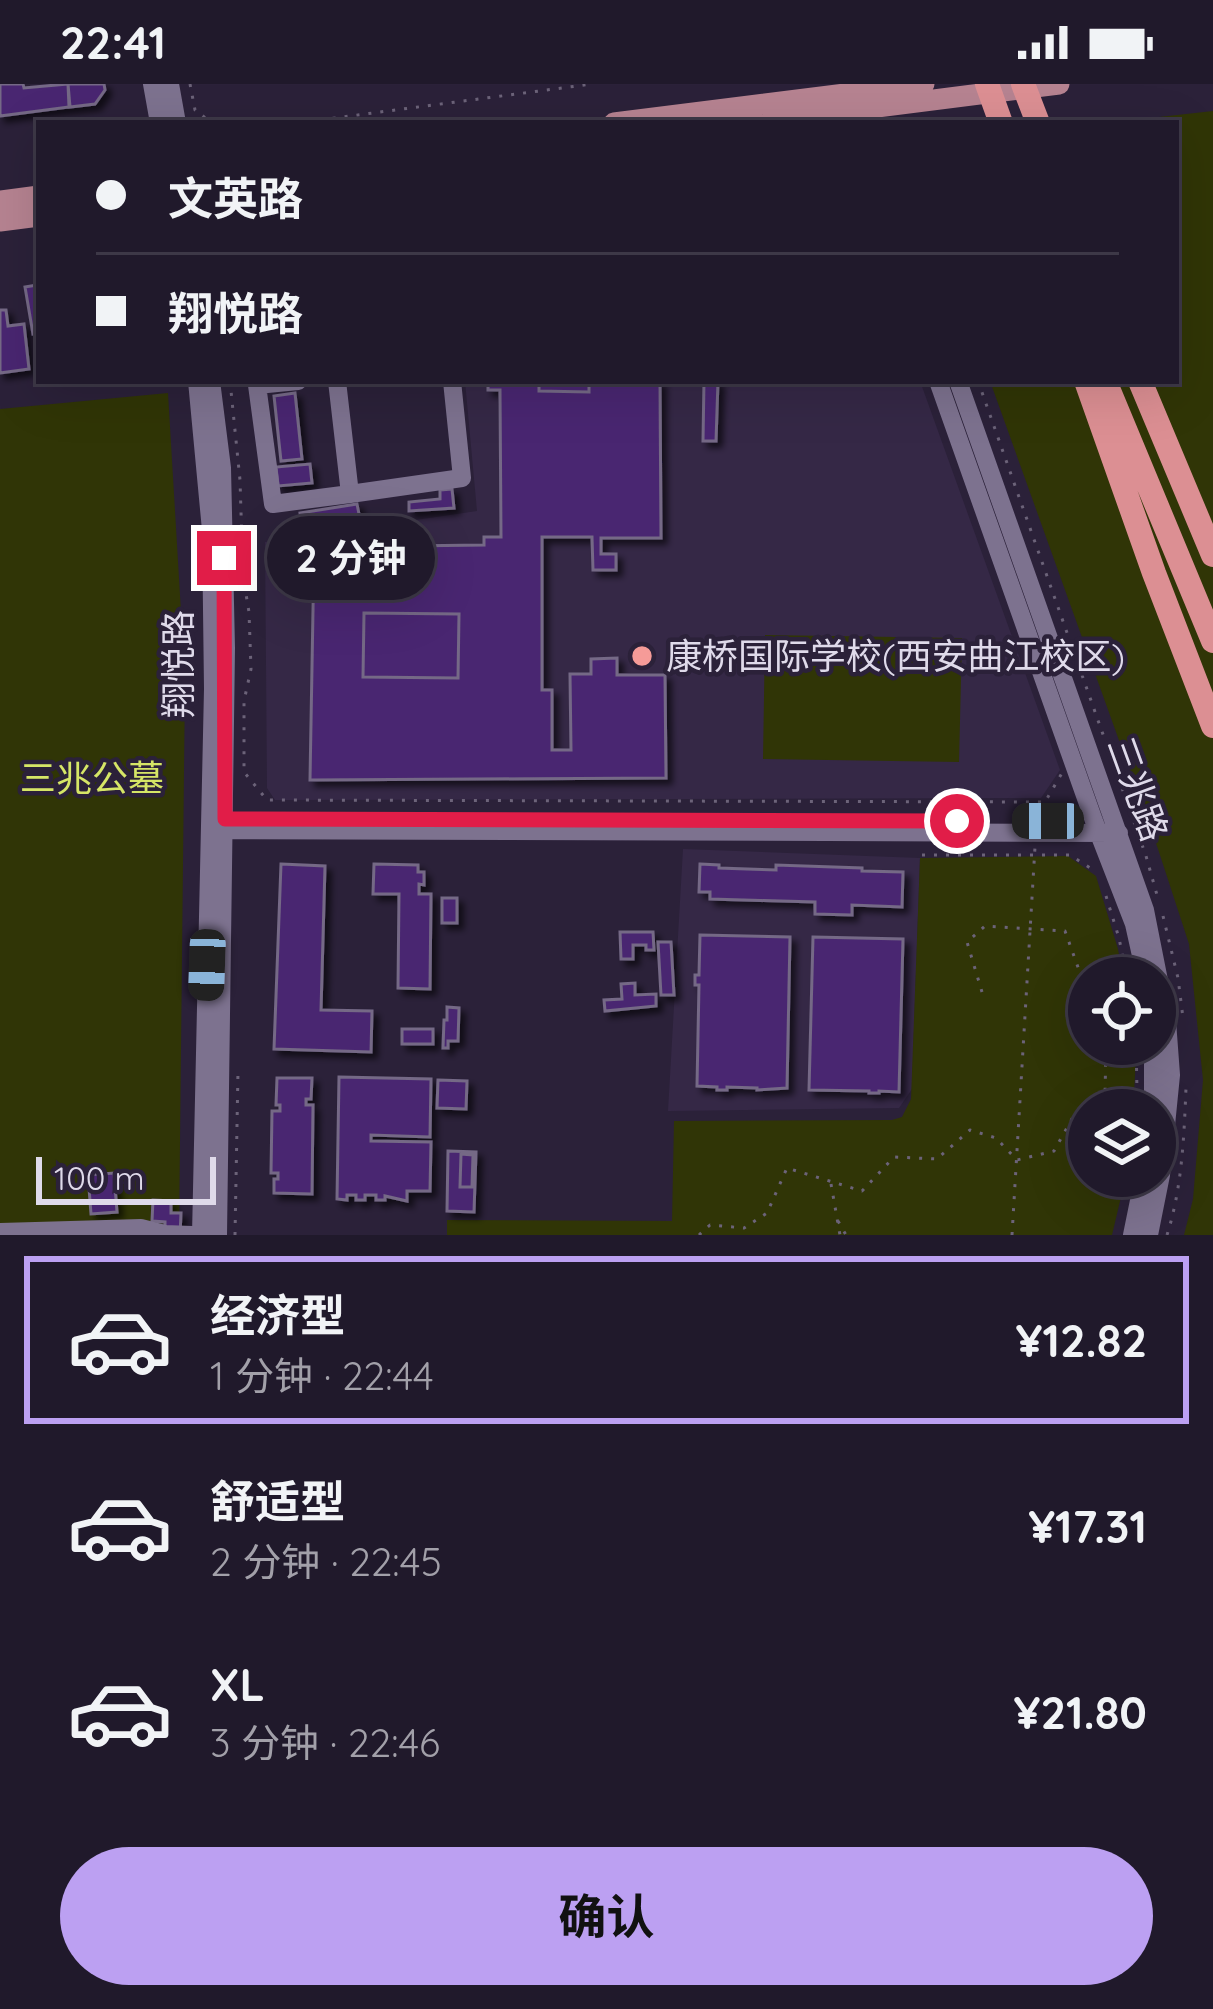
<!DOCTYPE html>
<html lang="zh">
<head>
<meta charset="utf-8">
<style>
	body { margin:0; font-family:Quicksand,"Noto Sans SC",sans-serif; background:#282233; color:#f1f3f6; height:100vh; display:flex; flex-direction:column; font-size:45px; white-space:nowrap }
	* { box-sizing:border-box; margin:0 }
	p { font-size:39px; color:#a2a0a9 }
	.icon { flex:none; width:66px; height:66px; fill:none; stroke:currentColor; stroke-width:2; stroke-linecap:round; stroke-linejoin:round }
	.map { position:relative; height:1151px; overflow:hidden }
	.sheet { display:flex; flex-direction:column; background:#20192b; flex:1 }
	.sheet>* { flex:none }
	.top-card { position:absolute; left:36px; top:36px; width:1143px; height:264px; border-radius:0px; box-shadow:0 12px 48px #0002,0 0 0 3px #3d3847; display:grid; align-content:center; height:264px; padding:0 60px; background:#20192b }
	.buttons { position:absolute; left:1068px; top:873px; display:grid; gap:24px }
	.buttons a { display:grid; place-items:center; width:108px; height:108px; border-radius:50%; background:#20192b; box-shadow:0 12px 48px #0002,0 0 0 3px #3d3847; font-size:60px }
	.scale { position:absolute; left:36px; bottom:30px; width:180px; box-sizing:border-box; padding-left:12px; border:6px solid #dfdaea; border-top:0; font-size:33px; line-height:42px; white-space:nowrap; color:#dfdaea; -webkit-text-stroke:9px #2b2139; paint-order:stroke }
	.end { position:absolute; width:54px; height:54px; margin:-27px; border:15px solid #e11d48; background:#fff; box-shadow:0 0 0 6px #fff }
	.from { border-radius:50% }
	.bubble { position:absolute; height:84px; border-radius:42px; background:#20192b; box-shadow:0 12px 48px #0002,0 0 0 3px #3d3847; font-size:39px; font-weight:700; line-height:84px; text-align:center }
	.car { position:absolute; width:36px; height:72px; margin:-36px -18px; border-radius:15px; box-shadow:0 0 9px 3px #0007; background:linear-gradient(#222 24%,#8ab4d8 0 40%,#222 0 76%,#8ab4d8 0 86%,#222 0) }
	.top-card b { display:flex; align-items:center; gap:42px; height:114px; font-size:45px }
	.top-card b+b { border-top:3px solid #3d3847 }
	.top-card i { width:30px; height:30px; background:#f1f3f6 }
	ul { padding:21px 0 0; list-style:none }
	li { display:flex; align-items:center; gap:36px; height:168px; margin:0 24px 18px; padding:0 36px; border:6px solid transparent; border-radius:0px }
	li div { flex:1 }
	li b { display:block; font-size:45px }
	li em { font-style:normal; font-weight:700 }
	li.selected { border-color:#bca0f2 }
	li>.icon { width:108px; height:108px; stroke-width:1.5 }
	.primary-button { display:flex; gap:24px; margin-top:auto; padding:24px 60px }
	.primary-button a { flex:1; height:138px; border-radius:72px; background:#bca0f2; color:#111; font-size:48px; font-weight:700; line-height:138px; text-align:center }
	.status { display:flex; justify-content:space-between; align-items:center; height:84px; padding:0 60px; background:#20192b; direction:ltr }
	.status svg { height:33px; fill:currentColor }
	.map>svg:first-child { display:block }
	.built { fill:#352846 }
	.green { fill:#303506 }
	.building { fill:#4a2771; stroke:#746986; stroke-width:3; fill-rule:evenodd; filter:url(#shadow) }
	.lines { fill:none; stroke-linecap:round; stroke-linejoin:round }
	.path { stroke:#6c6379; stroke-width:3; stroke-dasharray:3 9; stroke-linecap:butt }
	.minor { stroke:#7d728f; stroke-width:18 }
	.major { stroke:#b68391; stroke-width:21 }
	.highway { stroke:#dc8f93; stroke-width:24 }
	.route { stroke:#e11d48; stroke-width:15 }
	.poi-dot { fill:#f59b98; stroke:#2b2139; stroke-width:4.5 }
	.labels { text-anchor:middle; stroke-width:9; stroke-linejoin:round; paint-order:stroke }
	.poi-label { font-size:36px; fill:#dfdaea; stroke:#2b2139; text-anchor:start }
	.street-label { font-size:36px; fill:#dfdaea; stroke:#2b2139 }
	.park-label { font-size:36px; fill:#d6e666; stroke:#2b2139 }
</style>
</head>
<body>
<div class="status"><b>22:41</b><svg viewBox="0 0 49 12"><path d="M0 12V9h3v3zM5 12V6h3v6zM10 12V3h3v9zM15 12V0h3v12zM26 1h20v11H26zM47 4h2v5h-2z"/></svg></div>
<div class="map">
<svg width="1213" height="1151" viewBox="0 0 1213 1151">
	<defs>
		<filter id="shadow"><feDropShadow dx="5.5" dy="5.5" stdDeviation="3" flood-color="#0009"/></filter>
	</defs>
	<rect width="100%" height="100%" fill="#2b2139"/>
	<path class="built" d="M465,297H920L1060,686L1041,714L275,716L267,704L265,458L477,427Z
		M683,765L920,774L912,1005L899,1024L668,1027Z"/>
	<path class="green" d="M1213,27V1151H1184L1193,1115L1203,996L1189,860L1158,765L990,297H1176V39H1105Z
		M168,309L185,595L179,1151H0V325Z
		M765,551L962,554L959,678L763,675Z
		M1068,772L1096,792L1118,865L1123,894H1089V960H1134L1136,974L1133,1026H1089V1092H1126L1112,1151H447V1136L672,1137L674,1037L892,1036L902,1033L911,1015L920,774Z"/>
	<path class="building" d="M0,0H23L24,4L68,0L69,23L0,32Z
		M68,0H104L105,6L95,20L70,23Z
		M37,201L39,249L33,250L25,203Z
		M0,226H6L8,242L24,240L29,285L0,289Z
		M488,297H539V307L589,308V297H660L661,454H601V470H616V486H593L592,453H542V606H552V666H571L570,590H591V575L617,574V591H665L666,694L310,696L314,470L343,469L342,476L406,475V462L484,461V453H501L500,306H488ZM364,529L459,530L458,594L363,593Z
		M539,297H589V308L539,307Z
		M704,297H718L716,357H703Z
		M295,309L302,375L281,377L274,312Z
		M310,380L312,399L278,402L276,383Z
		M452,405L454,424L409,427V418L440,415V406Z
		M357,420L360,435L302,444L300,429Z
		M364,529L459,530L458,594L363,593Z
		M281,780L325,782L321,926L372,927L371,968L274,965Z
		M374,780L418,781V788H424V801L419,800V810H431L430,905L398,904L399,810H373Z
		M700,780L719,781V784L776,786V781L862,784V787L903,788L902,823L852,821V831L815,830V818L710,815V808H699Z
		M442,814H457V839H442Z
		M620,848H653L654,866H646V861H633V875H621Z
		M700,851L790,853L787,1004L757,1006V1004L727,1003V1006H717V1003L697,1002L699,901H695V891H699Z
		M813,853L903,855L899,1008L879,1007V1009H869V1007L809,1006Z
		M658,858H671L674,911H661Z
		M635,899V911L656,910V922L605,927L604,916L622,915L621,900Z
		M447,923L459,924L458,957H448V964H443L444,936H447Z
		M402,945H433V960H402Z
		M339,993L431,995L430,1053L371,1051V1057L431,1058L430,1107H407V1117L385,1112V1116H376V1111H365V1116H356V1111H347V1116L337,1115Z
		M277,994H312L311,1015H306V1021H313L312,1110L274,1109V1095H278V1089H271L272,1027H280V1021H276Z
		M438,996L467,997L466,1025L437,1024Z
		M448,1067L476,1068L474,1128L447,1127ZM461,1070L473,1071L472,1103H460Z
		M461,1070L473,1071L472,1103H460Z
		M114,1089L117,1128L91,1130L88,1091Z
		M153,1116L171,1117V1129H181L180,1151H165V1138L152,1137Z"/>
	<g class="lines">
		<path class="path" d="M190,0L195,26L212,39
			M297,39L592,0
			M230,297L240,396L243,492L249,528L251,585L244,617V688L267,716L1045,718L1062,689
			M978,297L1146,772L1157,811
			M922,771H1070L1095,787
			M1106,812L1119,854L1127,894
			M1163,832L1178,894L1183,934
			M982,908L967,858L985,842L1065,847L1079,886L1089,894
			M1136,960L1137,1006
			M1136,1026L1137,1016
			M831,1100L840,1151
			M838,1137L846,1151
			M235,1151L238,987
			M699,1151L710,1141L744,1144L767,1129L787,1084L862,1107L894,1073L937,1075L970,1046L996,1054L1017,1076L1054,1067L1073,1033L1105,1012L1106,960
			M1012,1151L1035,763
			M1167,1151C1182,1104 1184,1053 1186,1004"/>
		<path class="minor" d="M152,0L159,39
			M170,0L177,39
			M197,297L211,446L213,605L201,1151
			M211,297L222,384L226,564L218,1151
			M298,297L257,301L273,420L350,410
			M337,297L350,410L462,394L452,297
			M938,297L1094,737L1134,840L1146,894
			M958,297L1145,826L1167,937L1171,991L1161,1091L1149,1151
			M210,746L1119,749
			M1153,1026V960
			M0,1148L141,1144L165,1150L192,1151
			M1132,1151L1144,1092"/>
		<path class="major" d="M614,39L924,0
			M752,39L1059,0
			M0,117L39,112
			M0,137L39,132"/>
		<path class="highway" d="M987,0L1001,39
			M1023,0L1038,39
			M1086,297L1154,489L1213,642
			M1105,297L1213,557
			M1140,297L1213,471"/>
	</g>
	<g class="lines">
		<path class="route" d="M224,474L225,735L957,737"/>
	</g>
	<circle class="poi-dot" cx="642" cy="572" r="12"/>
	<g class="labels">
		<g class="poi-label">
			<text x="666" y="585">康桥国际学校(西安曲江校区)</text>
		</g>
		<g class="street-label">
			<text transform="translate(178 580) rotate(-90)" y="13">翔悦路</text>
			<text transform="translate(1138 705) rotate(70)" y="13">三兆路</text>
		</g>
		<g class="park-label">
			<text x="92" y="707">三兆公墓</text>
		</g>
	</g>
</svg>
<div class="buttons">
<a><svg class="icon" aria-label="locate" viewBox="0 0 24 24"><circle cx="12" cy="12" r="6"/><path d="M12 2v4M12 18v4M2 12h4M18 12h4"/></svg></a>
<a><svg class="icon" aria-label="layers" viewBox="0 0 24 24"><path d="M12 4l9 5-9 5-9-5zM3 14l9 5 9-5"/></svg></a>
</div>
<div class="scale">100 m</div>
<i class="end from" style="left:957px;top:737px"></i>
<i class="end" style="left:224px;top:474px"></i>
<div class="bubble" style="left:267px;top:432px;width:168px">2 分钟</div>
<i class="car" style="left:1048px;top:737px;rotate:270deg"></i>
<i class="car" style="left:207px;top:881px;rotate:182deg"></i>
<div class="top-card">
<b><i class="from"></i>文英路</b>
<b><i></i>翔悦路</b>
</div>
</div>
<section class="sheet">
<ul>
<li class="selected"><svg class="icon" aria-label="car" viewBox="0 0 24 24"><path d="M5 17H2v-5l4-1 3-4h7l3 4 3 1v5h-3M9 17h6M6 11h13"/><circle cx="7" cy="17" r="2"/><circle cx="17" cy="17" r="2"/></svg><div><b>经济型</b><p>1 分钟 · 22:44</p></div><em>¥12.82</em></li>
<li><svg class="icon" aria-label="car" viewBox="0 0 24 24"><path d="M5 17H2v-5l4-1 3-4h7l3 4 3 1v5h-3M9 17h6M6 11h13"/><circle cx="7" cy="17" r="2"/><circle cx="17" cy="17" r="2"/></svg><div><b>舒适型</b><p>2 分钟 · 22:45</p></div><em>¥17.31</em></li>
<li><svg class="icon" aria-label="car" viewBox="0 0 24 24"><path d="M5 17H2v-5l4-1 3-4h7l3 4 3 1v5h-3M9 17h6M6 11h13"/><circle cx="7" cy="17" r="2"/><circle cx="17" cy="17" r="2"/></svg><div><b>XL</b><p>3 分钟 · 22:46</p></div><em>¥21.80</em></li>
</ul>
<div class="primary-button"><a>确认</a></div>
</section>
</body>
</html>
